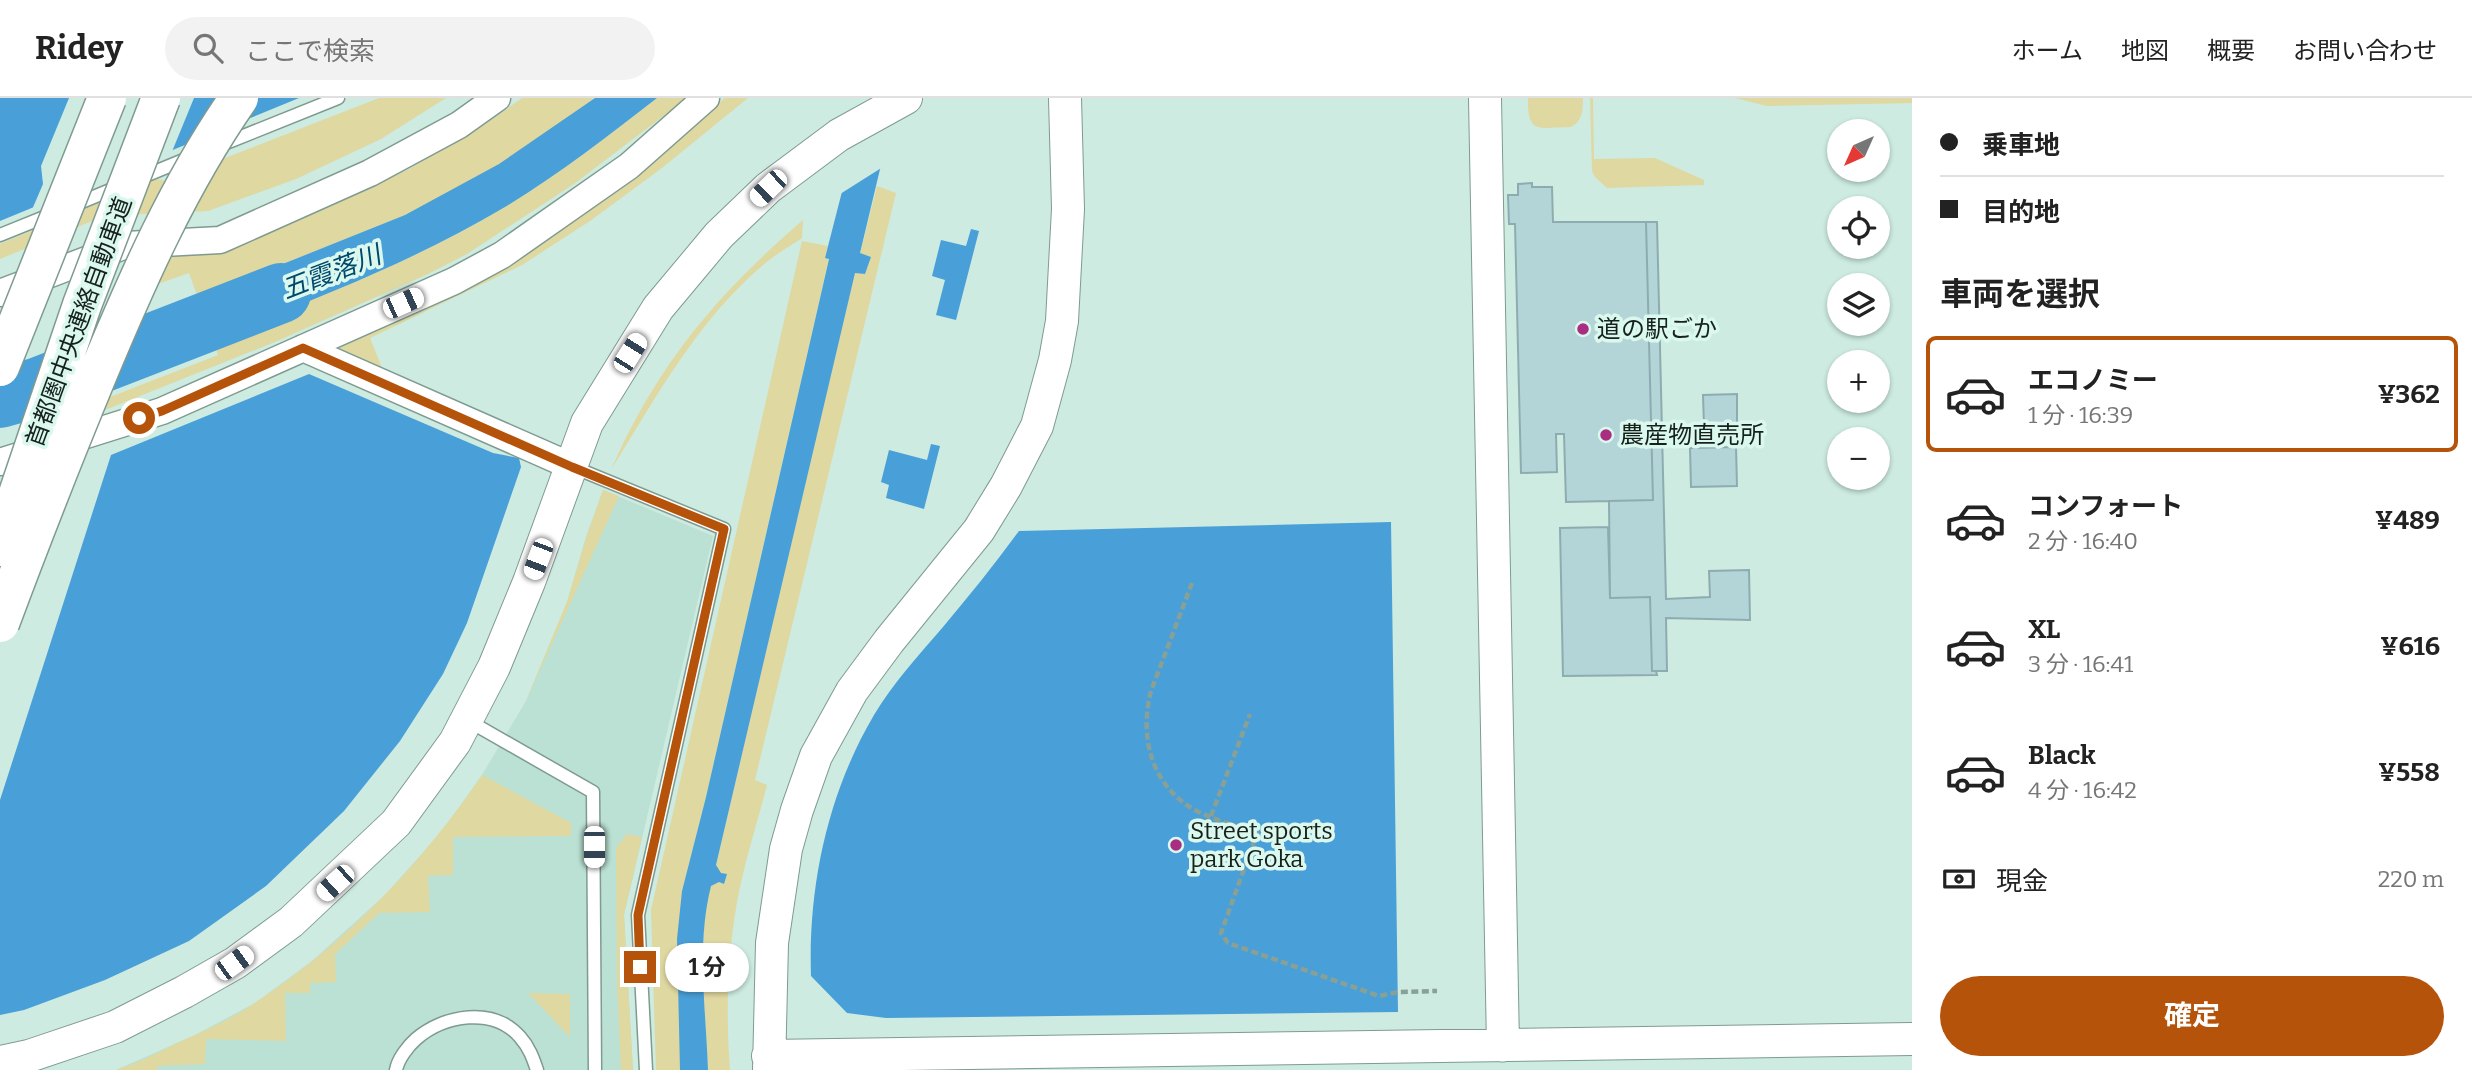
<!DOCTYPE html>
<html lang="ja">
<head>
<meta charset="utf-8">
<style>
	body { margin:0; font-family:Bitter,"Noto Sans JP",serif; background:#f2f2f2; color:#222; height:100vh; display:flex; flex-direction:column; font-size:26px; white-space:nowrap }
	* { box-sizing:border-box; margin:0 }
	p { font-size:23px; color:#767676 }
	.icon { flex:none; width:38px; height:38px; fill:none; stroke:currentColor; stroke-width:2; stroke-linecap:round; stroke-linejoin:round }
	.map { position:relative; flex:1; overflow:hidden }
	.panel { display:flex; flex-direction:column; background:#fff; width:560px }
	.panel>* { flex:none }
	.guide { display:grid; align-content:center; height:154px; padding:0 28px; background:#fff }
	.needle { width:46px; rotate:225deg }
	.tools { position:absolute; left:1827px; top:21px; display:grid; gap:14px }
	.tools a { display:grid; place-items:center; width:63px; height:63px; border-radius:50%; background:#fff; box-shadow:0 2px 5px #0004; font-size:35px }
	.end { position:absolute; width:32px; height:32px; margin:-16px; border:9px solid #b45309; background:#fff; box-shadow:0 0 0 4px #fff }
	.from { border-radius:50% }
	.bubble { position:absolute; height:49px; border-radius:24px; background:#fff; box-shadow:0 2px 5px #0004; font-size:23px; font-weight:700; line-height:49px; text-align:center }
	.car { position:absolute; width:21px; height:42px; margin:-21px -10px; border-radius:9px; box-shadow:0 0 5px 2px #0007; background:linear-gradient(#fff 24%,#345 0 40%,#fff 0 76%,#345 0 86%,#fff 0) }
	.guide b { display:flex; align-items:center; gap:24px; height:66px; font-size:26px }
	.guide b+b { border-top:2px solid #e0e0e0 }
	.guide i { width:18px; height:18px; background:#222 }
	ul { padding:0; list-style:none }
	li { display:flex; align-items:center; gap:21px; height:116px; margin:0 14px 10px; padding:0 14px; border:4px solid transparent; border-radius:10px }
	li div { flex:1 }
	li b { display:block; font-size:26px }
	li em { font-style:normal; font-weight:700 }
	li.on { border-color:#b45309 }
	li>.icon { width:63px; height:63px; stroke-width:1.5 }
	h2 { padding:0 28px; font-size:32px; line-height:84px }
	.pay { display:flex; align-items:center; gap:18px; height:77px; padding:0 28px; font-size:26px }
	.pay p { margin-inline-start:auto }
	.button { display:flex; gap:14px; margin-top:auto; padding:14px 28px }
	.button a { flex:1; height:80px; border-radius:42px; background:#b45309; color:#fff; font-size:28px; font-weight:700; line-height:80px; text-align:center }
	header { display:flex; align-items:center; gap:42px; box-sizing:border-box; height:98px; padding:0 35px; background:#fff; border-bottom:2px solid #e0e0e0 }
	header strong { font-size:33px }
	nav { display:flex; gap:38px; margin-inline-start:auto; font-size:24px }
	.search { width:490px; height:63px; background:#f2f2f2; display:flex; align-items:center; gap:18px; box-sizing:border-box; padding:0 24px; border-radius:38px; color:#767676; font-size:26px }
	main { display:flex; flex:1; min-height:0 }
	.map>svg:first-child { display:block }
	.built { fill:#bae1d3 }
	.green { fill:#dfd8a1 }
	.water { fill:#499fd7 }
	.pier { fill:#cdebe0 }
	.lines { fill:none; stroke-linecap:round; stroke-linejoin:round }
	.river { stroke:#499fd7; stroke-width:60 }
	.building { fill:#b4d5d8; stroke:#8dacb0; stroke-width:2 }
	.service-casing { stroke:#7f9b90; stroke-width:15 }
	.minor-casing { stroke:#7f9b90; stroke-width:29 }
	.tertiary-casing { stroke:#7f9b90; stroke-width:34 }
	.path { stroke:#89a097; stroke-width:4.5; stroke-dasharray:7 3.5; stroke-linecap:butt }
	.service { stroke:#fff; stroke-width:12 }
	.minor { stroke:#fff; stroke-width:26 }
	.tertiary { stroke:#fff; stroke-width:32 }
	.motorway-bridge-casing { stroke:#7f9b90; stroke-width:41; stroke-linecap:butt }
	.motorway-bridge { stroke:#fff; stroke-width:38 }
	.route { stroke:#b45309; stroke-width:9 }
	.poi-dot { fill:#a92e81; stroke:#daf8ed; stroke-width:2.5 }
	.labels { text-anchor:middle; stroke-width:7; stroke-linejoin:round; paint-order:stroke }
	.street-label { font-size:24px; fill:#16211d; stroke:#daf8ed }
	.poi-label { font-size:24px; fill:#16211d; stroke:#daf8ed; text-anchor:start }
	.water-label { font-size:26px; font-style:italic; fill:#00486d; stroke:#daf8ed }
</style>
</head>
<body>
<header>
<strong>Ridey</strong>
<div class="search"><svg class="icon" aria-label="search" viewBox="0 0 24 24"><circle cx="10" cy="10" r="6"/><path d="M15 15l6 6"/></svg>ここで検索</div>
<nav><a>ホーム</a><a>地図</a><a>概要</a><a>お問い合わせ</a></nav>
</header>
<main>
<div class="map">
<svg width="1912" height="972" viewBox="0 0 1912 972">
	<rect width="100%" height="100%" fill="#cdebe0"/>
	<path class="built" d="M603,392L713,438L624,817L633,972H116L195,937L255,905L312,863L386,796L443,732L482,677L526,603L567,504L586,439Z"/>
	<path class="green" d="M379,0H446L381,41L296,81L208,113L124,117L97,121L0,161V146L156,81L166,83Z
		M522,0H595L499,67L405,117L198,200L189,175L155,187L171,157L236,147L312,116L409,71L497,18Z
		M657,0H687L574,86L467,156L428,176L275,244L100,314L105,301L218,257L213,242C312,202 413,164 505,109C558,77 608,38 657,0Z
		M725,0H748L662,70L590,123L522,167L370,240L384,275L342,256L338,246L684,34Z
		M1528,0H1583C1583,11 1583,23 1571,29C1540,29 1527,38 1528,0Z
		M1590,0H1593L1594,61L1655,60L1704,82V87L1607,90L1595,79L1592,73Z
		M1735,0H1912V5L1767,8Z
		M877,88L896,95L755,682L767,687C756,730 741,774 735,817C727,868 726,920 730,972H708C706,912 696,847 710,788L719,784L724,786L716,767L855,174L865,176L871,159L860,156Z
		M803,122L802,140C789,149 774,157 762,168C697,223 655,301 611,372C656,268 717,196 803,122Z
		M802,143L828,148L825,159L829,160L706,699L682,793L680,972H656L651,812Z
		M603,392L619,398L526,603L567,504L586,440Z
		M482,677L571,725V738L453,739V777L428,778L430,814L379,815L335,856L336,884L310,885V895H285L286,943L206,941L205,966L158,968L157,972H116C137,965 156,956 175,946C202,934 232,921 256,904C345,846 422,765 482,677Z
		M627,736L642,739L624,817L633,972H621L617,886L616,750Z
		M528,895L570,896V939Z"/>
	<path class="water" d="M0,0H299L0,123Z
		M595,0H657C608,38 558,77 505,109C413,164 312,202 213,242L198,200L405,117L499,66Z
		M866,0H897L860,155L871,159L865,176L855,175L716,767L721,775L727,776L724,786L719,784L711,788C696,847 706,912 708,972H680L677,841L682,793L706,699L829,161L825,160Z
		M971,131L979,133L956,222L936,217L945,182L932,178L941,142L966,148Z
		M309,276L493,355L519,360L521,369L467,525L443,576L400,643L344,713L266,788L189,843L105,882L24,912L0,917V702L111,357Z
		M931,346L940,348L924,411L886,400L889,387L881,384L889,352L927,362Z
		M1391,424L1398,914L886,920L847,915L811,878C808,787 828,695 874,617C893,585 919,557 943,529C970,497 995,466 1019,433Z"/>
	<path class="pier" d="M69,0H194L171,56L31,114L43,86L41,68Z
		M862,0H901L886,67L837,98Z
		M36,273L39,274L34,301L0,311V283Z"/>
	<g class="lines">
		<path class="river" d="M0,300L39,289L281,195"/>
	</g>
	<path class="building" d="M1532,85V89H1552L1553,124H1646L1653,402L1566,404L1564,336H1556L1557,374L1521,375L1515,126H1509L1508,97H1518V86Z
		M1646,124H1657L1666,501L1710,499L1709,473L1749,472L1750,522L1666,520L1667,573H1652L1650,499L1610,500L1609,403L1653,402Z
		M1737,296V329H1704L1703,297Z
		M1736,349L1737,388L1691,389L1690,350Z
		M1608,429L1610,500L1650,499L1652,573H1656L1657,577L1563,578L1560,430Z"/>
	<g class="lines">
		<g class="service-casing">
			<path id="service" d="M221,47L338,0
				M140,80L191,59
				M72,108L120,88
				M0,137L52,116
				M573,369L724,431L638,817L646,972
				M467,622L593,694L595,972
				M396,972C398,961 408,948 416,941C444,917 493,908 520,939C529,949 533,960 537,972"/>
		</g>
		<g class="minor-casing">
			<path id="minor" d="M0,195L126,147L220,142L370,75L459,27L497,0
				M303,250L571,368
				M0,364L162,313L454,183L502,157L629,68L706,0"/>
		</g>
		<g class="tertiary-casing">
			<path id="tertiary" d="M1485,0L1503,948
				M768,958L1912,941
				M0,964L29,958L115,929L184,894L235,865L291,824L396,725L455,644L494,569L529,484L587,325L658,210L719,137L768,90L839,37L906,0
				M769,972L772,845L786,751L797,712L816,658L852,593L889,543L979,432L1006,388L1037,328L1055,262L1062,223L1068,111L1065,0"/>
		</g>
		<path class="path" d="M1192,485L1151,593C1139,638 1151,688 1195,712C1214,722 1237,728 1257,735L1221,835L1228,845L1379,898L1398,894L1437,893
			M1211,718L1250,616"/>
		<use href="#service" class="service"/>
		<use href="#minor" class="minor"/>
		<use href="#tertiary" class="tertiary"/>
		<g class="motorway-bridge-casing">
			<path id="motorway-bridge" d="M0,269L107,0
				M0,449L82,207L161,0
				M0,525C31,442 63,360 97,278C137,182 179,86 239,0"/>
		</g>
		<use href="#motorway-bridge" class="motorway-bridge"/>
	</g>
	<g class="lines">
		<path class="route" d="M139,320L162,313L303,250L572,369L724,431L638,817L640,869"/>
	</g>
	<g class="poi-dot">
		<circle cx="1583" cy="231" r="7"/>
		<circle cx="1606" cy="337" r="7"/>
		<circle cx="1176" cy="747" r="7"/>
	</g>
	<g class="labels">
		<g class="street-label">
			<text transform="translate(79 224) rotate(-70)" y="8">首都圏中央連絡自動車道</text>
		</g>
		<g class="poi-label">
			<text x="1597" y="239">道の駅ごか</text>
			<text x="1620" y="345">農産物直売所</text>
			<text x="1190" y="741">Street sports<tspan x="1190" dy="28">park Goka</tspan></text>
		</g>
		<g class="water-label">
			<text transform="translate(331 174) rotate(-21)" y="9">五霞落川</text>
		</g>
	</g>
</svg>
<div class="tools">
<a><svg class="needle" viewBox="-14 -14 28 28"><path d="M0-13l5 13h-10z" fill="#e53935"/><path d="M0 13l5-13h-10z" fill="#767676"/></svg></a>
<a><svg class="icon" aria-label="locate" viewBox="0 0 24 24"><circle cx="12" cy="12" r="6"/><path d="M12 2v4M12 18v4M2 12h4M18 12h4"/></svg></a>
<a><svg class="icon" aria-label="layers" viewBox="0 0 24 24"><path d="M12 4l9 5-9 5-9-5zM3 14l9 5 9-5"/></svg></a>
<a>+</a>
<a>−</a>
</div>
<i class="end from" style="left:139px;top:320px"></i>
<i class="end" style="left:640px;top:869px"></i>
<div class="bubble" style="left:665px;top:845px;width:84px">1 分</div>
<i class="car" style="left:768px;top:90px;rotate:226deg"></i>
<i class="car" style="left:403px;top:205px;rotate:66deg"></i>
<i class="car" style="left:630px;top:255px;rotate:32deg"></i>
<i class="car" style="left:538px;top:461px;rotate:201deg"></i>
<i class="car" style="left:594px;top:749px;rotate:180deg"></i>
<i class="car" style="left:335px;top:785px;rotate:228deg"></i>
<i class="car" style="left:234px;top:865px;rotate:54deg"></i>
</div>
<section class="panel">
<div class="guide">
<b><i class="from"></i>乗車地</b>
<b><i></i>目的地</b>
</div>
<h2>車両を選択</h2>
<ul>
<li class="on"><svg class="icon" aria-label="car" viewBox="0 0 24 24"><path d="M5 17H2v-5l4-1 3-4h7l3 4 3 1v5h-3M9 17h6M6 11h13"/><circle cx="7" cy="17" r="2"/><circle cx="17" cy="17" r="2"/></svg><div><b>エコノミー</b><p>1 分 · 16:39</p></div><em>¥362</em></li>
<li><svg class="icon" aria-label="car" viewBox="0 0 24 24"><path d="M5 17H2v-5l4-1 3-4h7l3 4 3 1v5h-3M9 17h6M6 11h13"/><circle cx="7" cy="17" r="2"/><circle cx="17" cy="17" r="2"/></svg><div><b>コンフォート</b><p>2 分 · 16:40</p></div><em>¥489</em></li>
<li><svg class="icon" aria-label="car" viewBox="0 0 24 24"><path d="M5 17H2v-5l4-1 3-4h7l3 4 3 1v5h-3M9 17h6M6 11h13"/><circle cx="7" cy="17" r="2"/><circle cx="17" cy="17" r="2"/></svg><div><b>XL</b><p>3 分 · 16:41</p></div><em>¥616</em></li>
<li><svg class="icon" aria-label="car" viewBox="0 0 24 24"><path d="M5 17H2v-5l4-1 3-4h7l3 4 3 1v5h-3M9 17h6M6 11h13"/><circle cx="7" cy="17" r="2"/><circle cx="17" cy="17" r="2"/></svg><div><b>Black</b><p>4 分 · 16:42</p></div><em>¥558</em></li>
</ul>
<div class="pay"><svg class="icon" aria-label="cash" viewBox="0 0 24 24"><path d="M3 7h18v10H3z"/><circle cx="12" cy="12" r="2"/></svg>現金<p>220 m</p></div>
<div class="button"><a>確定</a></div>
</section>
</main>
</body>
</html>
